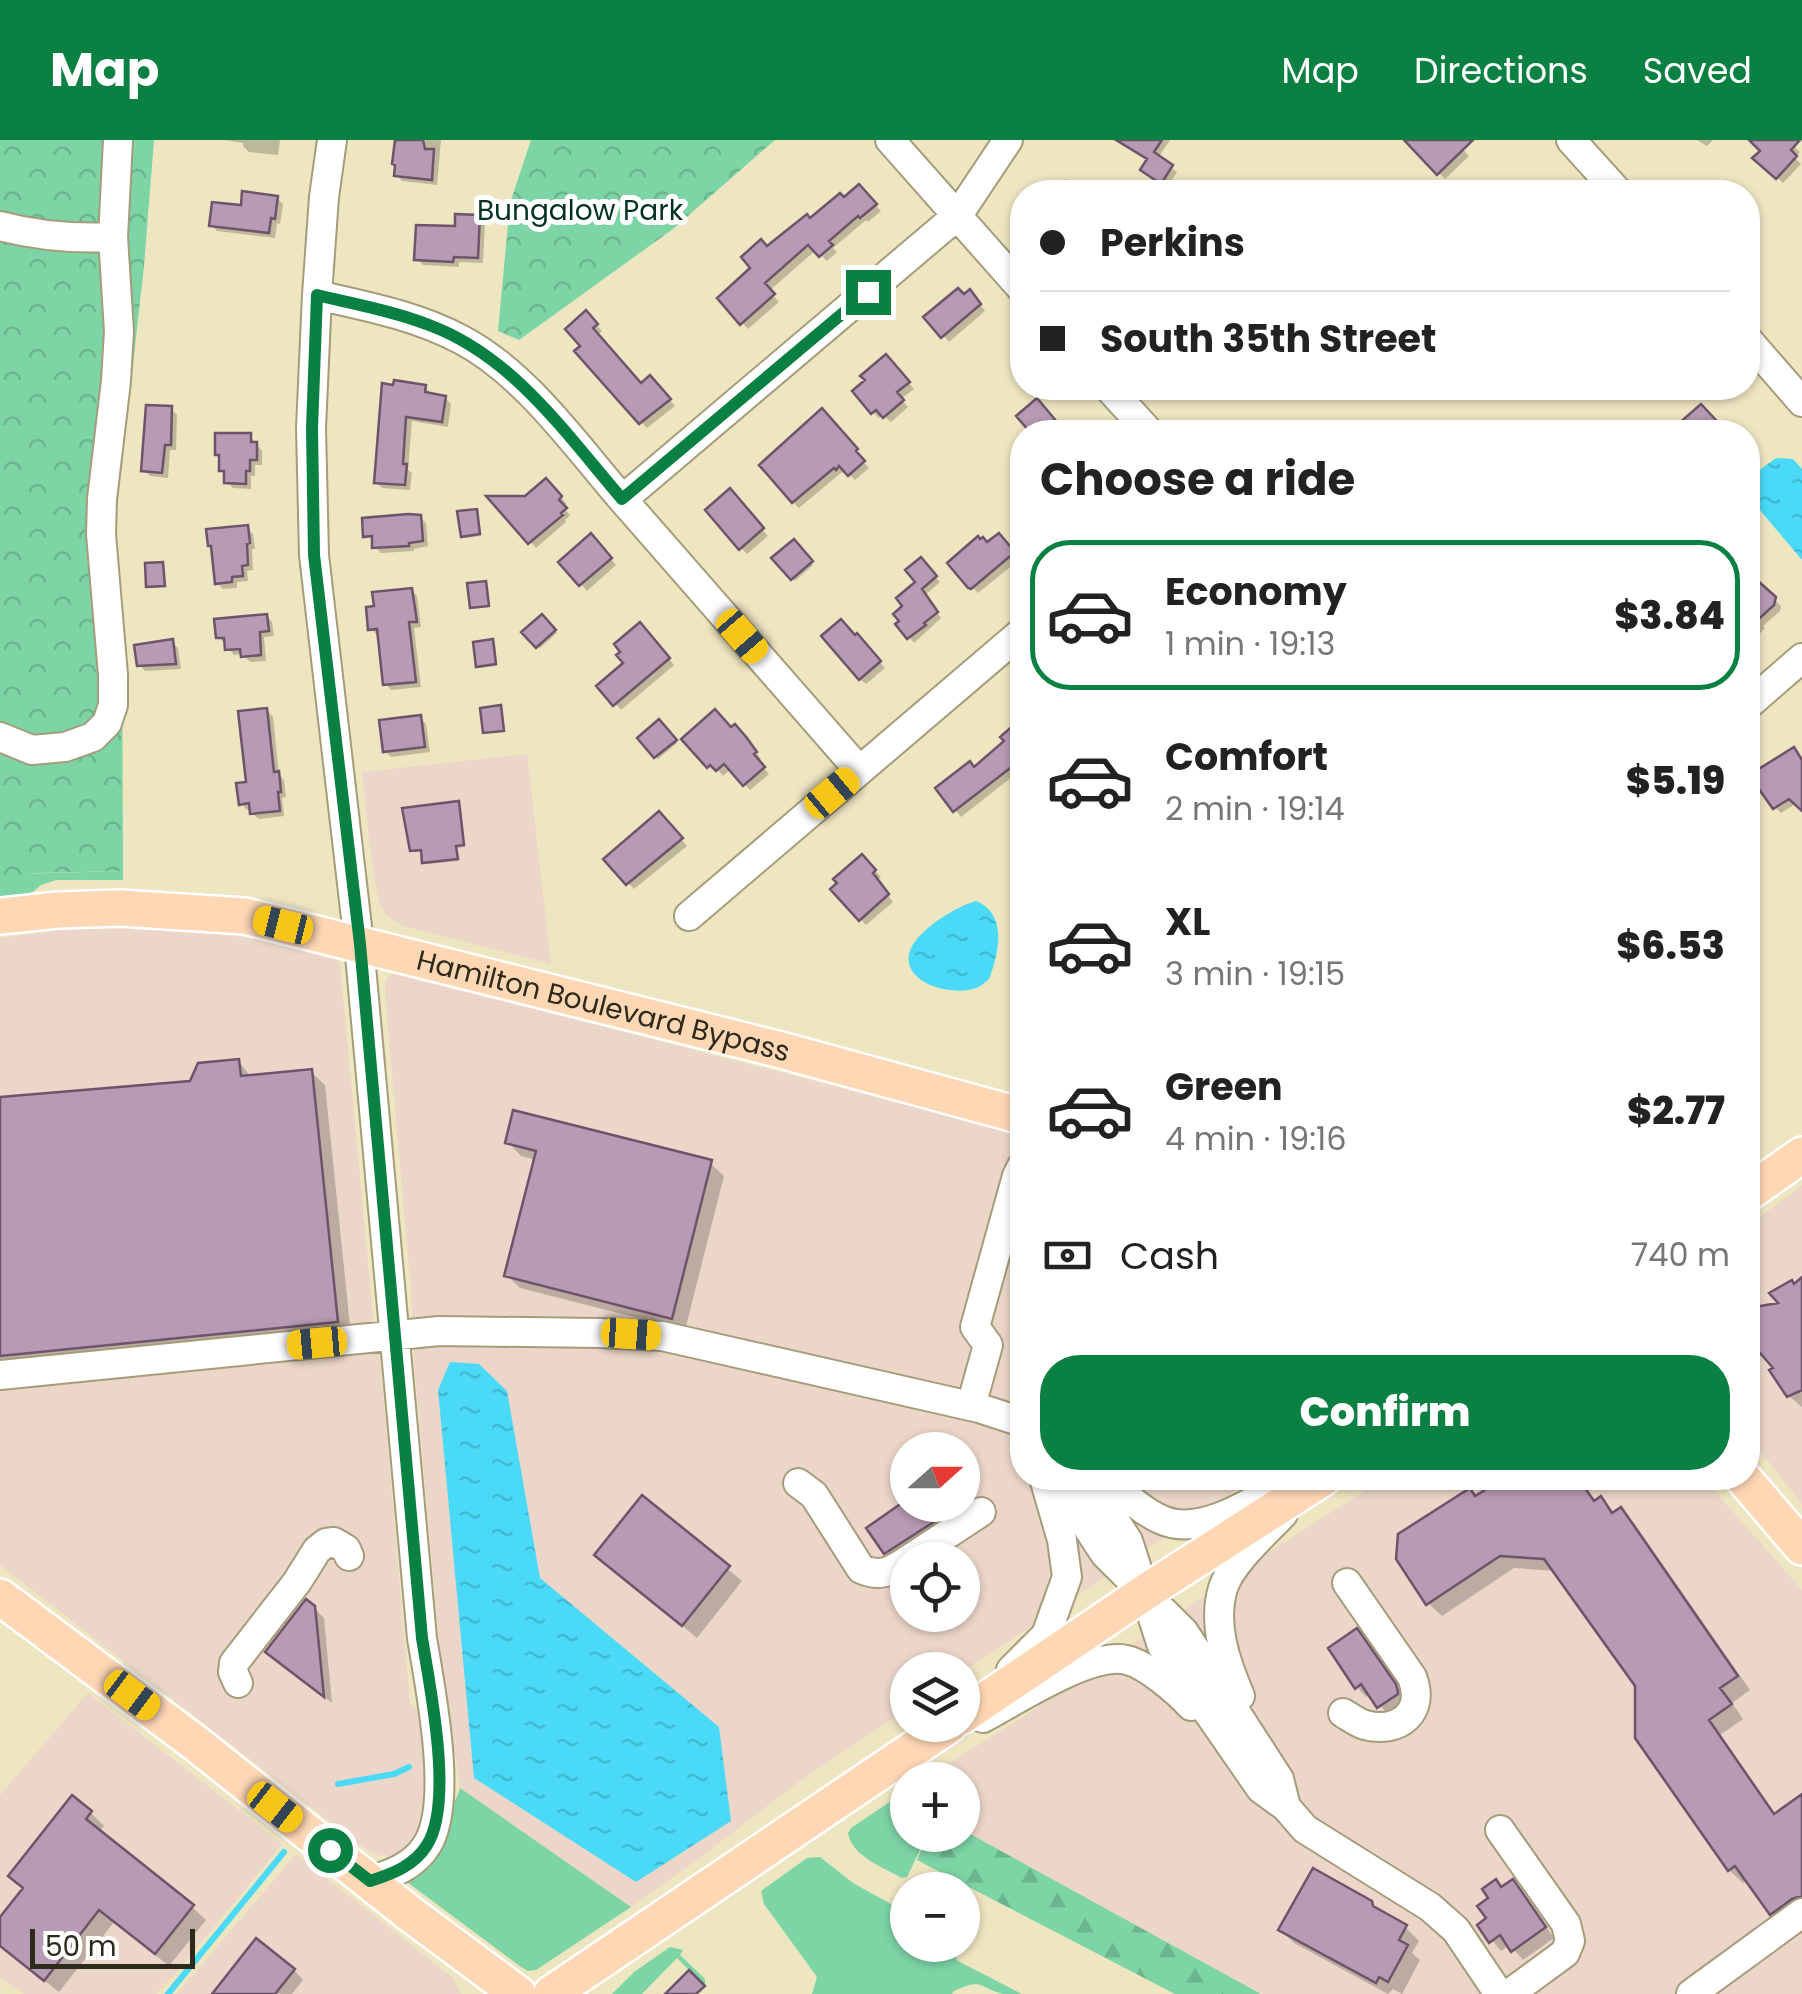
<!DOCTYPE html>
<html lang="en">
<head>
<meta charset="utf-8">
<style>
	body { margin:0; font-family:Poppins,sans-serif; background:#f2f2f2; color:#222; height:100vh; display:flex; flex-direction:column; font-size:38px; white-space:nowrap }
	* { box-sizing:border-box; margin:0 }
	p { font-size:32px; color:#767676 }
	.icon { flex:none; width:55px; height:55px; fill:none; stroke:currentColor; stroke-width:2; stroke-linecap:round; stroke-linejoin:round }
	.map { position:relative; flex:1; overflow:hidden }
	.details { position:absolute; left:1010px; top:280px; width:750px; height:1070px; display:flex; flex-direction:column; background:#fff; border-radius:40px; box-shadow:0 2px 8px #0004 }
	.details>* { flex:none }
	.guide { position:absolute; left:1010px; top:40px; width:750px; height:220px; border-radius:40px; box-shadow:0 2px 8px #0004; display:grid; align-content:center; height:220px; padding:0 30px; background:#fff }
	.needle { width:65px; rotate:69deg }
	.fabs { position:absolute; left:890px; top:1292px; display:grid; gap:20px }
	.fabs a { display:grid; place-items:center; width:90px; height:90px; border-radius:50%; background:#fff; box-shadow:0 2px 8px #0004; font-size:50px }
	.scale { position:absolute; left:30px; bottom:25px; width:165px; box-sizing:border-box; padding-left:10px; border:5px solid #2d291b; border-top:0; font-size:28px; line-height:35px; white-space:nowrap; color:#2d291b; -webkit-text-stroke:8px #fff; paint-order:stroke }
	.end { position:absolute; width:45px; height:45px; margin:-22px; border:12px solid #0b8043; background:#fff; box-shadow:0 0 0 5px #fff }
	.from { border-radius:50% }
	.car { position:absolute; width:30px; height:60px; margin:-30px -15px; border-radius:12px; box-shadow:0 0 8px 2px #0007; background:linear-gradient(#f5c518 24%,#345 0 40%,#f5c518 0 76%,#345 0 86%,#f5c518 0) }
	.guide b { display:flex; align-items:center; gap:35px; height:95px; font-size:38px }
	.guide b+b { border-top:2px solid #e0e0e0 }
	.guide i { width:25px; height:25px; background:#222 }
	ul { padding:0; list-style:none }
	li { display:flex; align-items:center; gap:30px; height:150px; margin:0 20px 15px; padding:0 10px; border:5px solid transparent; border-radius:40px }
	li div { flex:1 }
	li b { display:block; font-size:38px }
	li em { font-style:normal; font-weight:800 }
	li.selected { border-color:#0b8043 }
	li>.icon { width:90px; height:90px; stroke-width:1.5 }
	h2 { padding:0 30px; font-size:45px; line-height:120px }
	.pay { display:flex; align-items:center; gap:25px; height:110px; padding:0 30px; font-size:38px }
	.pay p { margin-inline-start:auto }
	.cta { display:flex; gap:20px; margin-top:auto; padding:20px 30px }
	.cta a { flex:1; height:115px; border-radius:40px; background:#0b8043; color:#fff; font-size:40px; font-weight:800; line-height:115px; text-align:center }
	header { display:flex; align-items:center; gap:60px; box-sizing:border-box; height:140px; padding:0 50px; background:#0b8043; color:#fff }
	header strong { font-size:48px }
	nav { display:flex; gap:55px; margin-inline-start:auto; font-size:35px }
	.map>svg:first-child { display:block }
	.commercial { fill:#ecd6c9; fill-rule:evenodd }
	.grass { fill:#7dd4a5 }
	.forest { fill:url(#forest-firs) }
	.park { fill:url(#park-crowns) }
	.water { fill:url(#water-ripples) }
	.shadow { fill:#0003 }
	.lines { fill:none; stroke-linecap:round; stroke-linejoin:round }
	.stream { stroke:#4adaf7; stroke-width:6 }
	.building { fill:#b79ab3; stroke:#6e546a; stroke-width:2.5 }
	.minor-casing { stroke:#a59c7a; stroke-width:32 }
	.major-casing { stroke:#fff; stroke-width:40 }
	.minor { stroke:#fff; stroke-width:28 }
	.major { stroke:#fed7b5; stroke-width:35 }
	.route { stroke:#0b8043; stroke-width:12 }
	.labels { text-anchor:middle; stroke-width:10; stroke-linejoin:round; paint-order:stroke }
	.park-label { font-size:28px; fill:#03321e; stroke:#fff }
	.street-label { font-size:28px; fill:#2d291b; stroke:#fff }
</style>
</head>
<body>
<header>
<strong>Map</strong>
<nav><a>Map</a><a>Directions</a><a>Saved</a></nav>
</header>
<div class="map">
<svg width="1802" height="1854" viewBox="0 0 1802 1854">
	<defs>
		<pattern id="forest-firs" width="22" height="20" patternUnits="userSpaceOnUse" patternTransform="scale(2.5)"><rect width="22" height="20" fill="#7dd4a5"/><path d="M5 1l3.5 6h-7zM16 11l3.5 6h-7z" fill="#6cb68d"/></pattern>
		<pattern id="park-crowns" width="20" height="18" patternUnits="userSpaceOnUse" patternTransform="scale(2.5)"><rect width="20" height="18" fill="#7dd4a5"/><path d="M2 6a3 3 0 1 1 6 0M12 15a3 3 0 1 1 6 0" fill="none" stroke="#6cb68d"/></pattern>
		<pattern id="water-ripples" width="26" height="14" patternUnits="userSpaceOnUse" patternTransform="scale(2.5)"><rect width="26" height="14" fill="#4adaf7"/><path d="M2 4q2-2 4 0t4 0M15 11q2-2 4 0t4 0" fill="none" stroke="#41bbd3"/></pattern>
	</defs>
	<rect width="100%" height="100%" fill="#eee5c1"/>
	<path class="commercial" d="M527,614L551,824L403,786L387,776L379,762L371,717L362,632Z
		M162,787L259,799L323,813L337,819L340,826L373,1175L380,1217L410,1564L419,1571L427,1582L430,1619L423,1687L404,1713L390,1717L378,1715L364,1708L0,1425V798L60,790Z
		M397,833L1022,995V1338H1254L963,1532L962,1530H908L907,1569L797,1643L697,1720L631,1767L460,1648L448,1560L444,1557L415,1234L411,1150L385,853V843L389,836ZM908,1310H962V1365H908ZM908,1420H962V1475H908Z
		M1802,1045V1364L1769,1322L1748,1300V1086Z
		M1385,1338H1703L1802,1450V1854H1261L963,1690L962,1640H923L1084,1538L1260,1418Z
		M88,1553L282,1704L177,1832L156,1854H24L0,1838V1655Z
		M296,1714L453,1838L461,1854H177Z"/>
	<path class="grass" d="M123,731V740H56L41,745L34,751L25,755L0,758V737L15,734Z
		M460,1648L631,1767L536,1830L528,1831L521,1827L407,1742V1738C444,1722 437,1704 450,1671C453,1663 458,1657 460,1648Z
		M906,1651L908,1695H927L907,1737L902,1738C882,1727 852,1716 848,1693L851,1688Z
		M820,1717L853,1743L907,1773L908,1805H960L956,1820L1022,1854C1016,1854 1010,1854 1004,1854C978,1848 984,1837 954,1851L952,1854H812L817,1837L764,1764L761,1751L807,1718Z
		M670,1807L683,1810L680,1815L705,1839V1846L677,1818L642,1854H612L634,1832Z"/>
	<path class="forest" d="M963,1690L1261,1854H1175L917,1720L927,1695H962Z"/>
	<path class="park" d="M0,0H154L144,126L113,404L122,489L123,731L36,733L0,737Z
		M531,0H775L673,89L519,200L498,191L510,63Z"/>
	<path class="water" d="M1776,318L1793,319L1802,329V420L1748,356L1750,337Z
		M976,761C1008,774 999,813 989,839C984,843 982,846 976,848C957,855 921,848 911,829C896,800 955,767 976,761Z
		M450,1222L479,1224L507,1251L540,1438L719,1587L731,1681L636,1742L474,1638L438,1250Z"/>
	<path class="shadow" d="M224,0H280L278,15L249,12L243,6V3Z
		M398,0H441L437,45L402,41L396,35Z
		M1119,0H1170L1158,18L1177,32L1167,47L1148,35L1149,20Z
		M1408,0H1454L1469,16L1445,39Z
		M1697,0H1713L1707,6Z
		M1752,0H1787L1800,12L1795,18L1801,24L1783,43L1756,18L1763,11Z
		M1065,39L1078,48L1082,52H1055Z
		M859,47L881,71L868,82L866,80L833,108L837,112L827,121L816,110L769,151L779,162L748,189L720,158L754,129L768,109L844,60Z
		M276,58L283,64L280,84L277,83L275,98L217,91L211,85L243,68Z
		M479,77L485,83L483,123L459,122V127L423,125L417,119Z
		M964,158H976L985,171L949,202L927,177Z
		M586,173L602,191L598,195L641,246L650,238L675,266L647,288L578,212L583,206Z
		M886,218L914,249L901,259L908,267L891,282L883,275L879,278L873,272Z
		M425,247L431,253V256L445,258L451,264L448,287L412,281L408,330L412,333L410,350L382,348L376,342L395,248Z
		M1195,248H1220L1206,260Z
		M171,269L177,275L176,310H170L168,338L150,336L144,330Z
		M822,272L862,317L860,319L869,328L855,340L846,331L843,334L842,332L799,368L793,362Z
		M250,296L262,311V325H255V336H251V349L233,348L227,342V335L222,330Z
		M546,341L566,363L563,367L570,375L565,380L566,382L536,408L492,358H526Z
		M736,358L768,396L747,414L741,408Z
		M476,372L478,374L481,396L465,398L463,396Z
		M420,377L426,383L428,406L414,409V411L381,413L375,407V401L366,396Z
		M247,388L253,394L255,409H252L253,430L247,431L248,441L237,442V448L223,449L217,443Z
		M591,397L616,425L587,451L562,422Z
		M793,402L813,425L795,441L775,418Z
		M1004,402L1019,420L978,453L950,423Z
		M921,420L940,442L925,455L941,478L914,503L909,497L902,481L919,442Z
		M1751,438L1781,466L1780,471L1763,486L1765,488L1752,502L1748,498V441Z
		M485,443L488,446L490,467L474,469L472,467Z
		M411,450L417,456L421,487L414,488L421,547L391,550L385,543L380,495H377L371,489Z
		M266,476L272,482L274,496L264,497L266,521L250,522L243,514L234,515L219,497Z
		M542,477L557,493L540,508L525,492Z
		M645,491L674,525L621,570L599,546L626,523Z
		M172,502L178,508L181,529L145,531L139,524Z
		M492,502L495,504L497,526L480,528L478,526Z
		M863,502L885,528L866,544L860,539Z
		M267,570L273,577L279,635L284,640L286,657L282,658L284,676L259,679L252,673V669L247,670L241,663L249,644Z
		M420,578L426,584L430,612L391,617L385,611Z
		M659,582L677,603L658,619L641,598Z
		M1022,582V632L1021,630L961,677L938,649L975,630L1008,602Z
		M731,590L741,593L761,619L758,622L769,634L750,650L731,629L723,636L718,630L715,632L685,599Z
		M1802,620V668L1797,663L1781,673L1775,667Z
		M458,664L460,666L465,707L457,708L459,721L427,724L423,711L414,712L412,710Z
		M665,680L687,706L634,749L607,720Z
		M862,717L881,737L877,740L893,762L866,785L833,749Z
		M238,921L252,938L311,932L325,945L351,1195L0,1230V959L192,944Z
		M508,1002L710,1023L724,1036L685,1190L520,1148L507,1135L536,1020L521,1016Z
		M1802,1141V1267L1789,1256L1777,1229L1748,1196V1171L1783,1165Z
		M1508,1338H1579L1596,1363L1601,1360L1615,1374L1621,1370L1634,1383L1750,1550L1732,1563L1743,1579L1720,1595L1776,1675L1802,1657V1774L1785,1787L1772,1773L1748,1740L1743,1743L1729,1730L1637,1545L1556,1431L1514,1428L1442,1476L1428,1463L1477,1358Z
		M642,1358L742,1441L697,1498L597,1415Z
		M908,1362V1365H958L966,1376L896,1422L870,1389Z
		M314,1468L324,1478L332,1563L278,1521Z
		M1357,1492L1367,1501L1405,1557L1407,1564L1389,1576L1371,1554L1366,1557L1357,1547Z
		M91,1673L104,1686L99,1692L192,1767L206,1780L169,1826L114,1782L59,1852L0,1806V1781Z
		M1513,1742L1522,1752L1554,1798L1523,1820L1510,1805L1501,1811L1480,1786L1489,1779L1502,1750Z
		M1371,1763L1382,1774L1405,1787L1419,1801L1412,1813L1420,1820L1402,1854L1393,1849L1388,1854L1294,1803L1281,1790Z
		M294,1830L303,1840L292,1854H215Z"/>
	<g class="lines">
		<path class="stream" d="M338,1644L394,1634L409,1627
			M168,1854L284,1712"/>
	</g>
	<path class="building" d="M395,0H423L425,9H434L432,40L394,36L395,25L392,24Z
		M1116,0H1162L1154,12L1173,25L1161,44L1140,30L1147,19Z
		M1404,0H1473L1437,35Z
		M1749,0H1800L1791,10L1797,16L1776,39L1752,18L1760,11Z
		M859,44L877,64L860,78L858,76L829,101L833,105L819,117L808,105L765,143L775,154L740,185L717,158L750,128L741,117L761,99L767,106L807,74L810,78L840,53L844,57Z
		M242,51L278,56L275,79L271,78L269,93L209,86L212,62L241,65Z
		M455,74L480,75L478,118L454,117L453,122L414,120L416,85L455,86Z
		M958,148L964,154L970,149L981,164L941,198L923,177Z
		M586,170L598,184L593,188L641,243L650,235L671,259L639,284L574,211L580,206L565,189Z
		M886,214L910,242L897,252L904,260L883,278L876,270L871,274L852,251L865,240L860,236Z
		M394,240L426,245L425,252L446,256L442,282L406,277L403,324H407L405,345L374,343L382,243L393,245Z
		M1037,258L1057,282L1044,292H1030L1016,276Z
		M1701,264L1727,292H1669Z
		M146,265L172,266L171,305H165L162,333L141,331Z
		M822,268L858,309L856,311L865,321L848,336L839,326L836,330L834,328L792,363L759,325Z
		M215,293H251V302H257V320H250V331H246V344L224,343V331H219V315H215Z
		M546,338L562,356L559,360L567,368L561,373L563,375L528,404L486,356H525Z
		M730,348L764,388L739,410L705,370Z
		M477,369L480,394L461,397L457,371Z
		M408,374L421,375L423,401L409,403V406L372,408V396L363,397L362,378Z
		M248,385L250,403L247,404L248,425L242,426L243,436L232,437V442L215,444L211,406H208L206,389Z
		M591,393L612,418L579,446L558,422Z
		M999,393L1015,412L971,449L968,448L947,423L978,396L980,399L983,397L987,402Z
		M794,399L813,421L791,440L771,418Z
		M921,417L937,436L922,449L938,472L924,483L926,485L907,499L895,484L899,481L893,474L902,466L896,458L915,442L905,430Z
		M163,422L165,446L146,447L145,423Z
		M1748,432L1776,457L1774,465L1748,489Z
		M486,441L489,466L470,468L467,443Z
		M412,448L417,482H409L416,542L383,545L377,489L368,490L366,467L374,466L372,452Z
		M267,474L269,491L260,492L261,515L241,517L240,509L225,510L224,498H216L214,479Z
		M542,474L556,490L536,508L521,492Z
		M841,479L855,495L857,493L881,521L859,540L821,496Z
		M640,482L670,518L613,566L596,546L623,523L616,515L620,512L614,504Z
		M173,499L176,524L137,526L134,505Z
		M493,499L496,524L476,527L473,502Z
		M501,565L504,591L483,593L480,568Z
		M267,568L274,632L279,631L281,652H278L280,671L250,674L249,663L239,665L236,643L246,642L238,571Z
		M715,569L731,587L735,584L747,598L757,612L754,614L765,627L743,646L724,624L716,631L710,625L707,628L681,599Z
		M421,575L425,607L383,612L379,580Z
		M1022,578V637L1013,626L953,672L935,648L970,621L974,627L1004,601L1000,597Z
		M659,579L677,600L654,618L637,598Z
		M1794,607L1802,620V671L1789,659L1773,669L1749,635Z
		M459,661L464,705L456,706L458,719L422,723L421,710L410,711L402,668Z
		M659,671L683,698L626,745L603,719Z
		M862,714L876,730L873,733L889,754L859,781L830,749L837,743L833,739Z
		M239,919L241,936L312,929L338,1182L0,1216V957L190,941L198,923Z
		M513,970L712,1020L672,1179L504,1136L536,1011L505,1003Z
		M1802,1137V1250L1787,1257L1769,1230L1773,1228L1748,1199V1168L1778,1163L1769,1153L1792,1140L1794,1144Z
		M1504,1338H1578L1594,1361L1601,1356L1612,1373L1621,1367L1738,1536L1720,1548L1732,1564L1709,1580L1774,1674L1802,1654V1756L1792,1759L1770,1775L1735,1726L1728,1731L1635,1598V1546L1544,1419L1500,1416L1426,1465L1396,1419L1398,1394L1470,1348L1475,1356Z
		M642,1355L730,1426L682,1486L594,1415Z
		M899,1365H960L884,1414L866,1388Z
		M306,1459L315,1466L324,1557L265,1512Z
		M1357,1488L1396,1544L1398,1552V1554L1377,1568L1361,1544L1355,1549L1328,1508Z
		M72,1655L92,1671L86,1679L194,1765L155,1814L99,1770L44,1841L0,1806V1777L23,1748L8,1736Z
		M1313,1728L1372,1761L1373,1766L1407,1785L1399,1800L1408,1805L1388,1842L1379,1837L1376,1843L1278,1790Z
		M1496,1739L1501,1747L1513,1739L1546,1787L1511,1812L1500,1795L1489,1803L1477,1785L1486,1778L1477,1766L1488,1758L1482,1749Z
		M256,1798L295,1829L275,1854H212Z
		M689,1830L705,1846L696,1854H665Z"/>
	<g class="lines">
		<g class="minor-casing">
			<path id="minor" d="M332,0L324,57L317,155L311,288L314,415L359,804L422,1498C430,1548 454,1662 427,1705C414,1726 392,1734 369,1741
				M890,0L1022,149
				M1571,0L1618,52
				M0,86C38,96 73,99 113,97
				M317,155C366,166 417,176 462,200C526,234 576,306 623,360C702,450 780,540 859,630
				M1748,200L1802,262
				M1109,248L1149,292
				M623,359L958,75L1008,0
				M1748,565L1802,518
				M0,597L32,610L65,607L93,597L107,583L113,565V535L101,394L102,359L116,241L119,191L113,97L118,0
				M689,776L1022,492
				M0,1235L439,1191L599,1193L662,1196L979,1268L1022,1282
				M971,1266L988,1205L975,1187L1017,1036L1022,1026
				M1055,1338L1105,1414L1184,1492L1279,1639L1286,1667
				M1087,1338L1128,1401L1162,1506L1261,1649L1286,1667L1305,1689L1430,1767L1456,1790L1499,1854
				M1104,1338C1122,1352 1141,1371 1162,1380C1203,1398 1259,1357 1294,1338
				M798,1343L814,1355L861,1429C881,1438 891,1431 908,1420
				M908,1420L981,1372
				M1011,1530L1046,1495L1067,1437L1062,1400L1044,1338
				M238,1543L233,1532L234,1523L297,1442L317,1410L326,1403L334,1402L346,1409L349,1416
				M1240,1556C1226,1523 1212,1485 1223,1448C1231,1423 1264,1394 1283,1374
				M1343,1573C1350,1577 1358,1583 1365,1585C1399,1594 1426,1572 1412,1537L1347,1443
				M983,1578C1017,1560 1091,1511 1127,1520C1147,1525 1177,1551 1191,1566
				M1500,1690L1566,1784L1570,1801L1565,1813L1509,1854
				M1691,1854L1802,1773"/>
		</g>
		<g class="major-casing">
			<g id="major">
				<path id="s1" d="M0,776L58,770L120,768L245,776L781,910L1022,976"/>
				<path d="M1748,1053L1802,1015"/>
				<path d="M1743,1338L1802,1407"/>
				<path d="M0,1457L194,1602L409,1773L518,1854"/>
				<path d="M962,1576L1144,1453L1323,1338"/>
				<path d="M551,1854L949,1585"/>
			</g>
		</g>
		<use href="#minor" class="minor"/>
		<use href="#major" class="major"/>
	</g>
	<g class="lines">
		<path class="route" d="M330,1710L370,1741C392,1734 414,1726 427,1705C454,1662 430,1548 422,1498L360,804L314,415L312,288L317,155C354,164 393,171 429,185C513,216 566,294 622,359L868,152"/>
	</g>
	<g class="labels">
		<g class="park-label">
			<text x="580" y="80">Bungalow Park</text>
		</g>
		<g class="street-label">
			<text dy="10" stroke="none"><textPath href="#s1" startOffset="615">Hamilton Boulevard Bypass</textPath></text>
		</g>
	</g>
</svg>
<div class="fabs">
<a><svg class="needle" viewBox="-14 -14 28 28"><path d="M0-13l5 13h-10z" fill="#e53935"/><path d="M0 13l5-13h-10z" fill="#767676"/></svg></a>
<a><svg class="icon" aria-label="locate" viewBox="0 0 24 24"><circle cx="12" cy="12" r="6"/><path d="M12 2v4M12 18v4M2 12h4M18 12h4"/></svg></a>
<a><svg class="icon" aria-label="layers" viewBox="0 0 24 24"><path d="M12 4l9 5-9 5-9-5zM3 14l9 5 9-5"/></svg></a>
<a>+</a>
<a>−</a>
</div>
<div class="scale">50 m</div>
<i class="end from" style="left:330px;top:1710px"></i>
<i class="end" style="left:868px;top:152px"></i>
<i class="car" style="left:742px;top:496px;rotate:139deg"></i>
<i class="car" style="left:832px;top:653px;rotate:50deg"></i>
<i class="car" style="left:283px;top:785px;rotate:284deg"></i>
<i class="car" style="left:631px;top:1194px;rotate:94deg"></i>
<i class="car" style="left:317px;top:1203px;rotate:265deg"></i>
<i class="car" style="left:132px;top:1555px;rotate:127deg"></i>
<i class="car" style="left:275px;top:1667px;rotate:128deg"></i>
<div class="guide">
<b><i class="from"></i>Perkins</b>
<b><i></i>South 35th Street</b>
</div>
<section class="details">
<h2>Choose a ride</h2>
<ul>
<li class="selected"><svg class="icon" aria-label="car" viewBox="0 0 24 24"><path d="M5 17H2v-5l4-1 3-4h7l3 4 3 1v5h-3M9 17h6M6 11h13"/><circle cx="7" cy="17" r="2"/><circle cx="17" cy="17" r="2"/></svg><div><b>Economy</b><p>1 min · 19:13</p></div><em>$3.84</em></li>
<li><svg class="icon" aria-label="car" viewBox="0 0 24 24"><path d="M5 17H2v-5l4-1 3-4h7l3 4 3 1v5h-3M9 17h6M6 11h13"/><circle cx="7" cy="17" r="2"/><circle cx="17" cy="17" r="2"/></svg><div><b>Comfort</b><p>2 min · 19:14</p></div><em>$5.19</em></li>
<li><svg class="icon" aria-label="car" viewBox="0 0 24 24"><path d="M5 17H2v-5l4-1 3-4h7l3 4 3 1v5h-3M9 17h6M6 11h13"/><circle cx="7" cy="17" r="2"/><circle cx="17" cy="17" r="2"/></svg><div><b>XL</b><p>3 min · 19:15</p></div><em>$6.53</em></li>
<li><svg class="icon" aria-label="car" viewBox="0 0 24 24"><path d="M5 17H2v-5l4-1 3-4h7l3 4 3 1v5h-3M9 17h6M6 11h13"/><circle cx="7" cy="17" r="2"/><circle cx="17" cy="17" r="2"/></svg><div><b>Green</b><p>4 min · 19:16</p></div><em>$2.77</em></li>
</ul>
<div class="pay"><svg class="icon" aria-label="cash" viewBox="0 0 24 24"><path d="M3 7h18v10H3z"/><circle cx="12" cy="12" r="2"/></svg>Cash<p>740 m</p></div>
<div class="cta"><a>Confirm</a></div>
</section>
</div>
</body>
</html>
